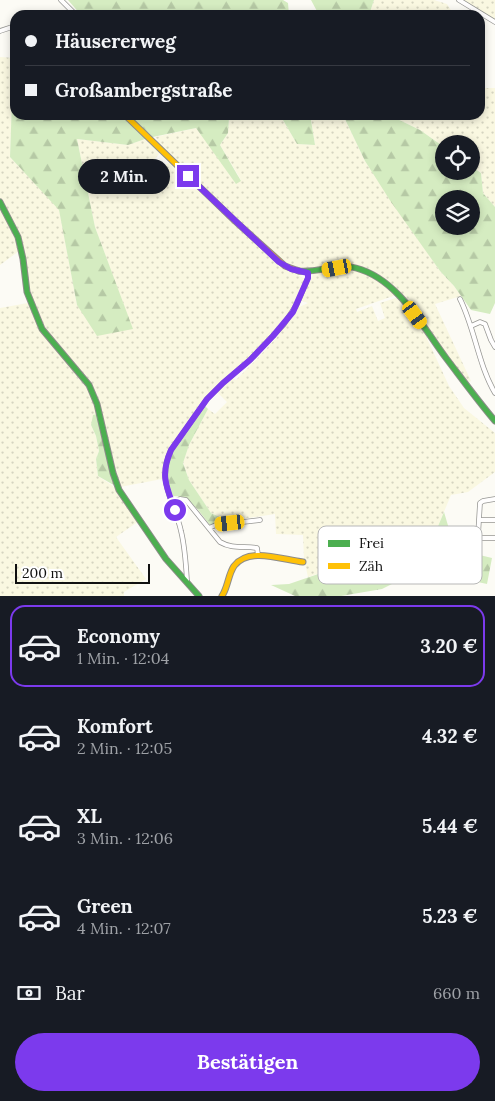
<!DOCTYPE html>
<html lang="de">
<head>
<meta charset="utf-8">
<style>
	body { margin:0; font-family:Lora,serif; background:#20242c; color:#f1f3f6; height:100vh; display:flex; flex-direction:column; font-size:19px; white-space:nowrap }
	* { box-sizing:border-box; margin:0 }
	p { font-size:16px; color:#9ea1a6 }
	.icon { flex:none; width:28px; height:28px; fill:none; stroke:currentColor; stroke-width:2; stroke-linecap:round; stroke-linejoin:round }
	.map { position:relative; height:596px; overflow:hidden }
	.sheet { display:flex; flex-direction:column; background:#171b24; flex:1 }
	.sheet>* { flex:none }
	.top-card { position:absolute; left:10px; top:10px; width:475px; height:110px; border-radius:15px; box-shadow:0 2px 8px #0003; display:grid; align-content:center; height:110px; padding:0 15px; background:#171b24 }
	.buttons { position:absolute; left:435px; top:135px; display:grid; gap:10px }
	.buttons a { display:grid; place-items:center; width:45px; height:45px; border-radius:50%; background:#171b24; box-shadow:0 2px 8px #0003; font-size:25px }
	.scale { position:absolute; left:15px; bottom:12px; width:135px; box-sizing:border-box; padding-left:5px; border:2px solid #101010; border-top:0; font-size:14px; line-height:18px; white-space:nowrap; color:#101010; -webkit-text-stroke:4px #fff; paint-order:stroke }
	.end { position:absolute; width:22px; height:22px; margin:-11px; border:6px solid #7c3aed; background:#fff; box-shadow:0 0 0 2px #fff }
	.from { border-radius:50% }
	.bubble { position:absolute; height:35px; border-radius:18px; background:#171b24; box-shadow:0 2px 8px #0003; font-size:16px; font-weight:700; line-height:35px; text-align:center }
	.car { position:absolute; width:15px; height:30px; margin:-15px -8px; border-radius:6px; box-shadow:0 0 4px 1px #0007; background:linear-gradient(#f5c518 24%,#345 0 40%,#f5c518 0 76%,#345 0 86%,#f5c518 0) }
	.top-card b { display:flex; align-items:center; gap:18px; height:48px; font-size:19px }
	.top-card b+b { border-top:1px solid #363941 }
	.top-card i { width:12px; height:12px; background:#f1f3f6 }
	ul { padding:9px 0 0; list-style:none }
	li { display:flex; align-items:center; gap:15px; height:82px; margin:0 10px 8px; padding:0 5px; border:2px solid transparent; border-radius:15px }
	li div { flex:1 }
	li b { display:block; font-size:19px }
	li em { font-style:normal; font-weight:700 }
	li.on { border-color:#7c3aed }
	li>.icon { width:45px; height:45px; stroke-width:1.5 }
	.pay { display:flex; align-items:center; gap:12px; height:55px; padding:0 15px; font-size:19px }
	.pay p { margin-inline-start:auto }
	.primary-button { display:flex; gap:10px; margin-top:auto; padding:10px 15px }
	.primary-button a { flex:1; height:58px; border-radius:30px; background:#7c3aed; color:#fff; font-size:20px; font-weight:700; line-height:58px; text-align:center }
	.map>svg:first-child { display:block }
	.farmland { fill:url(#farmland-dots) }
	.forest { fill:url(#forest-firs); fill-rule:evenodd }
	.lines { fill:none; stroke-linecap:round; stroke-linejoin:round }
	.street-casing { stroke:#969693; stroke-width:5.5 }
	.fast-casing { stroke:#8d8c8a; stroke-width:7 }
	.slow-casing { stroke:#8d8c8a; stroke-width:7 }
	.street { stroke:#fffefe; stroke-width:4 }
	.fast { stroke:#4caf50; stroke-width:5 }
	.slow { stroke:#ffc107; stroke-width:5 }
	.route { stroke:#7c3aed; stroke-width:6 }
	.key { fill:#fff; stroke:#b7b7b7; stroke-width:1 }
	.key-label { font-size:14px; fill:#101010 }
</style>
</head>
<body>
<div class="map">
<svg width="495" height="596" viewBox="0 0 495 596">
	<defs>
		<pattern id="farmland-dots" width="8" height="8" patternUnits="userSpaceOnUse" patternTransform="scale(1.25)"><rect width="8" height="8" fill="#faf8e1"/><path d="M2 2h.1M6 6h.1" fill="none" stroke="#d5d4c0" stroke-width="1.8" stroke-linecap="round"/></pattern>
		<pattern id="forest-firs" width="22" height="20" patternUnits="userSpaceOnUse" patternTransform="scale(1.25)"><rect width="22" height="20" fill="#d5ecc1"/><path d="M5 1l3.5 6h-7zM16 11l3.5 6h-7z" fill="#b6c9a5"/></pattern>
	</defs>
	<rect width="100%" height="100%" fill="#fcfbf5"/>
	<path class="farmland" d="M374,0H434L447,4L454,15H369Z
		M461,0H495V20Z
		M0,57L15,58V96L12,99L10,157L59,209L77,305L132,328L95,227L77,139L128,145L145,139L160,153L154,160L162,167L170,162L271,258L283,267L305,279L291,312L246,361L209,393L171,446L166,457L162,479L120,487L113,472L99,402L94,391L85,377L42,327L31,301L20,239L0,199Z
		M480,88H495V207L483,193L481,173L471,166V144H444V147L420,130L389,115H480Z
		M232,115H280L297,144L315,145L311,119L325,115H343L365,161L440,271L454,286L461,296L435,304L471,381L467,383L404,297L382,277L368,269L396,295L356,309L357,312L372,306L378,321L385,318L380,303L396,298L400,299L424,332L449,386L464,408L495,433V472L468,492L451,495L428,550L373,549L362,559L308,577L304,559L303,535L276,534L275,514L228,521L211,513L189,480L183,462L189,445L208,409L215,414L227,402L217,392L232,378L236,380L255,361L279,335L277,334L297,308L308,303L302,301L301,298L313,275L312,270L293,268L282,262L161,146L155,137L196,128L241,180L220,145L228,133L229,118Z
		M0,208L16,238L19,251L0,265Z
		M28,303L40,329L89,387L98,414L91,425L96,436L99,451L96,459L98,476L113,486L139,521L116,537L146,579L124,592V596H0V308Z"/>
	<path class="forest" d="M68,0H283L288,3L289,15H81Z
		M311,0H374L369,15H319Z
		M15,96V115H232L229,118L228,133L220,145L241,181L236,184L196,128L148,138L128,145L77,139L95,227L133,329L97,336L77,305L59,210L10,157L12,99Z
		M280,115H325L311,120L315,145L297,144Z
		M343,115H389L420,130L444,147V171H471V166L481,173L483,193L495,207V303L490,314L471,310L454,286L440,271L391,202L365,161ZM444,199H471V226H444Z
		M204,405L208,409L189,445L183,463L189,480L211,513L228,521L210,525C199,512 191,496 173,496C171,490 166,483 166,477C165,453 191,425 204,405Z
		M98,414L117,487L98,476L96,459L99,451L96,436L91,425L93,415Z
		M444,512L455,549L492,558L487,584L450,576L442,563L432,564L382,589L341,596H295L271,585L289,584L362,559L373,549L428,550Z"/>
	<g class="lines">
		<g class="street-casing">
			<path id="street" d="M61,0L76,15
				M459,0L495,22
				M0,31L15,26
				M460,299C475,329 478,364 495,393
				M471,326L480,322L485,324L491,340L495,347
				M495,499L483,501L480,503L478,536L480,538H495
				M172,502L180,499L186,500L220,542C232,549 243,546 257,548L258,555
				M479,520H495
				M209,528L216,525L260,520
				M187,581C186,564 185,547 181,531C174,499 156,483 171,450L207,399L223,383L250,360L284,324L297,304L308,278V273"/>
		</g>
		<g class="fast-casing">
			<path id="fast" d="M0,202L18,237L23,259L27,292L42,329L89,385L97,404L113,473L119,490L166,559L199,596
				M299,271C318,273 338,263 356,268C398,279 422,326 446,358C462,379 478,401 495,421"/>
		</g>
		<g class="slow-casing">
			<path id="slow" d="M125,115L235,221L285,266L299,271
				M222,596C228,587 228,575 234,566C249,546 283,560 303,562"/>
		</g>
		<use href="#street" class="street"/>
		<use href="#fast" class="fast"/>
		<use href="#slow" class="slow"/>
	</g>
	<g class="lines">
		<path class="route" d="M175,510C166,486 160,475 171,450L207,399L223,383L250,360L273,336L293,312L308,278V273L291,269L279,262L188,176"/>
	</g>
	<rect x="318" y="526" width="164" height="58" rx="8" class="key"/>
	<rect x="328" y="540" width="22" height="7" fill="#4caf50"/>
	<rect x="328" y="563" width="22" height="6" fill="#ffc107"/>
	<g class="key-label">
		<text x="359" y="548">Frei</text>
		<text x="359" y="571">Zäh</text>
	</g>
</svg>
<div class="buttons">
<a><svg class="icon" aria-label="locate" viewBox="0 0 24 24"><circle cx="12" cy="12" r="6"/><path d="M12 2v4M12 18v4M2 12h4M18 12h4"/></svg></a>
<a><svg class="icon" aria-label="layers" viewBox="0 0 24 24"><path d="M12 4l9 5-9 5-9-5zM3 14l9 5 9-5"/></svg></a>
</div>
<div class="scale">200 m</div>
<i class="end from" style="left:175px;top:510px"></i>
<i class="end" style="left:188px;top:176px"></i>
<div class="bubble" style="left:78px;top:159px;width:92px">2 Min.</div>
<i class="car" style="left:337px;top:268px;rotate:259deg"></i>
<i class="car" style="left:415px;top:315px;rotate:144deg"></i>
<i class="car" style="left:230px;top:523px;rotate:264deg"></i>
<div class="top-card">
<b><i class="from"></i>Häusererweg</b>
<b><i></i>Großambergstraße</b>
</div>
</div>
<section class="sheet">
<ul>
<li class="on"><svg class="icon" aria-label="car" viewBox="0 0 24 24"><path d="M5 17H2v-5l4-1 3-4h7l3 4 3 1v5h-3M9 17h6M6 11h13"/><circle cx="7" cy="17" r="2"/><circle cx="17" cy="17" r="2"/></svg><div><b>Economy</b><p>1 Min. · 12:04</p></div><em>3.20 €</em></li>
<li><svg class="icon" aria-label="car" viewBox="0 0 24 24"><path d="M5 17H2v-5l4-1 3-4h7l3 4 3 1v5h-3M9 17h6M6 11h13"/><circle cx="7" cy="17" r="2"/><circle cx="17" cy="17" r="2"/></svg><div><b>Komfort</b><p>2 Min. · 12:05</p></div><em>4.32 €</em></li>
<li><svg class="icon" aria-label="car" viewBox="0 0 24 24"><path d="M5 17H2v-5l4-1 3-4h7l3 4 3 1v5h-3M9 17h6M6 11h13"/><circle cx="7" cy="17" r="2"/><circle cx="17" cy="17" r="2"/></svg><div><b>XL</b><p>3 Min. · 12:06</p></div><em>5.44 €</em></li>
<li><svg class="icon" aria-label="car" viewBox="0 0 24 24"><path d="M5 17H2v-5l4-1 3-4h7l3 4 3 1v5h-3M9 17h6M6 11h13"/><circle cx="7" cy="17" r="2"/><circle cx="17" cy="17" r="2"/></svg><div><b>Green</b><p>4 Min. · 12:07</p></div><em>5.23 €</em></li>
</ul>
<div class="pay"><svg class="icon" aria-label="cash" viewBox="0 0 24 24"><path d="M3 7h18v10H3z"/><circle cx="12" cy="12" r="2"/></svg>Bar<p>660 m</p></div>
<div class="primary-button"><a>Bestätigen</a></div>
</section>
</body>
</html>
